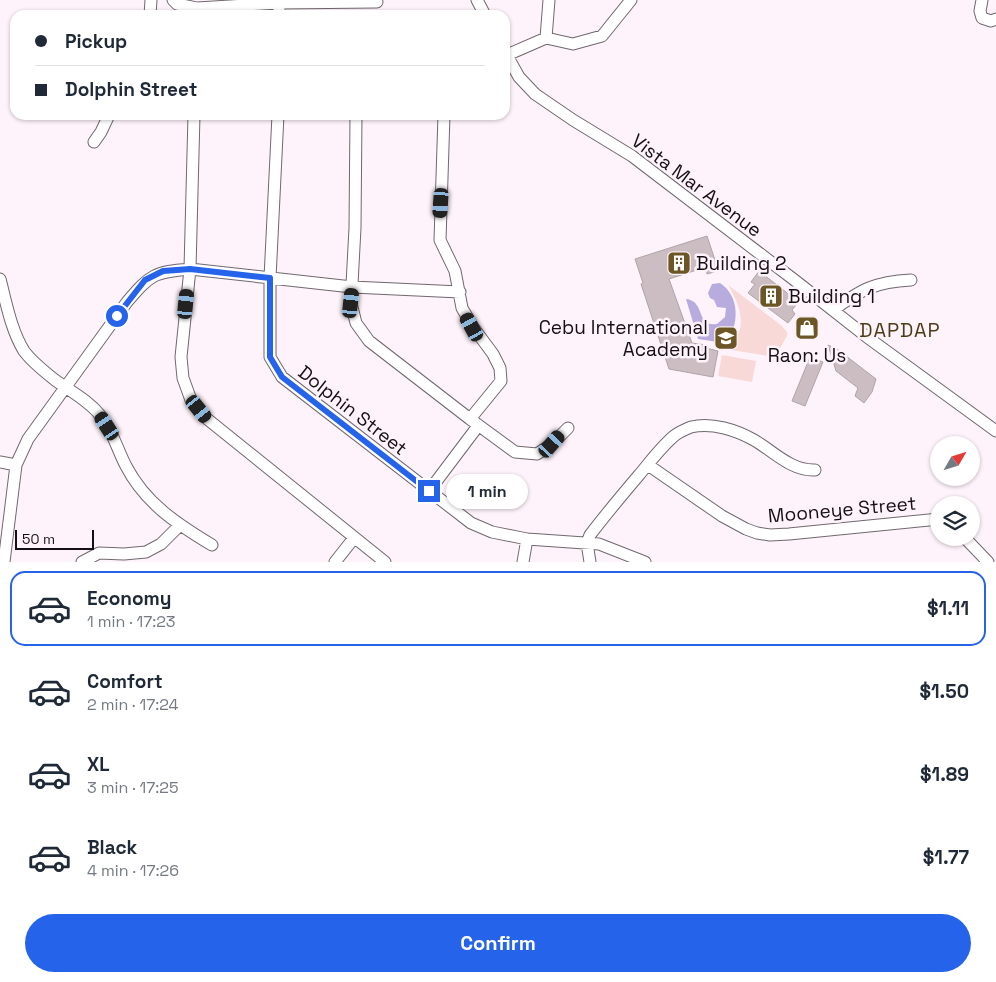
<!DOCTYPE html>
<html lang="en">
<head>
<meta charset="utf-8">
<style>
	body { margin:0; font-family:"Space Grotesk",sans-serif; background:#f6f6f7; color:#1f2937; height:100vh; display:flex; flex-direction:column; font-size:19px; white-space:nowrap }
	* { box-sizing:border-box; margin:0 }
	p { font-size:16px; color:#747a83 }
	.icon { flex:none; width:28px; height:28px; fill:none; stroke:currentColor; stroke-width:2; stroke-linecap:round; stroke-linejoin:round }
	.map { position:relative; height:562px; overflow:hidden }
	.side { display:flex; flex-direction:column; background:#fff; flex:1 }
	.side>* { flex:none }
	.banner { position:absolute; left:10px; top:10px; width:500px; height:110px; border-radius:15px; box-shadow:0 1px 4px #0004; display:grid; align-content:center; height:110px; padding:0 25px; background:#fff }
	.needle { width:32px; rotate:51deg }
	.tools { position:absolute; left:930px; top:436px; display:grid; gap:10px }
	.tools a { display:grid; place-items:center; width:50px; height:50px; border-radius:50%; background:#fff; box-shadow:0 1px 4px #0004; font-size:25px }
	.scale { position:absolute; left:15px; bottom:12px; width:79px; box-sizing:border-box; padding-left:5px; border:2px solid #141012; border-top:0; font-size:14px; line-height:18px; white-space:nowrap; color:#141012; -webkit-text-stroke:4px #fef3fa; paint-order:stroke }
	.end { position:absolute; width:22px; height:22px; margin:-11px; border:6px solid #2563eb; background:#fff; box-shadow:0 0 0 2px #fff }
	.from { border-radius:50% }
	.bubble { position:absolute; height:35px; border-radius:18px; background:#fff; box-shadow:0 1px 4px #0004; font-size:16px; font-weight:700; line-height:35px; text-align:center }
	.car { position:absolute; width:15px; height:30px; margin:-15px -8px; border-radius:6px; box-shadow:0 0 4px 1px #0007; background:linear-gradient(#222 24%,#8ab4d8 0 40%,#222 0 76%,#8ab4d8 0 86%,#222 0) }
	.banner b { display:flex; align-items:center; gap:18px; height:48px; font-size:19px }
	.banner b+b { border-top:1px solid #e0e1e3 }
	.banner i { width:12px; height:12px; background:#1f2937 }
	ul { padding:9px 0 0; list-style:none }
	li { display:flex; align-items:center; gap:15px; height:75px; margin:0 10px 8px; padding:0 15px; border:2px solid transparent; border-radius:15px }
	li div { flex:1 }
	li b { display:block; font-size:19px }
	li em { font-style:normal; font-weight:700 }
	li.on { border-color:#2563eb }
	li>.icon { width:45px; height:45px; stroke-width:1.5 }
	.primary-button { display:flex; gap:10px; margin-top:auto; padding:10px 25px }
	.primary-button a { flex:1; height:58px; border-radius:30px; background:#2563eb; color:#fff; font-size:20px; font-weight:700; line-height:58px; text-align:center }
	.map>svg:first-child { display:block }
	.green { fill:#f9d9d8 }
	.water { fill:#b8abdd }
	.building { fill:#cbbdc1; stroke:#b1a4a8 }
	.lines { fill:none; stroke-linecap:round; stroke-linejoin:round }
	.street-casing { stroke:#71676e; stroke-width:13 }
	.street { stroke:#fff; stroke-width:11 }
	.route { stroke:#2563eb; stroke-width:6 }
	.labels { text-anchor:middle; stroke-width:5; stroke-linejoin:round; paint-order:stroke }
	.street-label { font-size:19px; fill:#141012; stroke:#fef3fa }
	.poi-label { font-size:19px; fill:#141012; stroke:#fef3fa; text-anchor:start }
	.neighbourhood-label { font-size:20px; letter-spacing:1px; fill:#4d3b15; stroke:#fef3fa }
</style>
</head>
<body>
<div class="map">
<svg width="996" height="562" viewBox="0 0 996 562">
	<rect width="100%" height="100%" fill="#fef3fa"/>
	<path class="green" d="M728,285L782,326L787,332V336L775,357L725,349C750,331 741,307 728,285Z
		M722,355L756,361L752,382L718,376Z"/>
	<path class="water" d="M720,283C740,296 740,326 725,343L698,339L686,299C706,301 695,327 717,324L725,317L726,308L717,307L714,300L710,298L708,293L712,284Z"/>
	<path class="building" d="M707,236L715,260L720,259L724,269L707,274L706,267L669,279L692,343L706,345V348L718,351L713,377L669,369L641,284L643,283L635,259Z
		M759,271L795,299L792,302L796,305L792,310L795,314L788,323L748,293L755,284L751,282Z
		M828,345L837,349L876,379L872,392L864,403L855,396L858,388L836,371Z
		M810,357L823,362L805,406L792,401Z"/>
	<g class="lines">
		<g class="street-casing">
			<path id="street" d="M173,0L177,4L197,8L279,3L377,2
				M477,0L485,15
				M982,0L980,11L982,18L991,21L996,19
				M150,15L151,0
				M279,15V0
				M546,38L549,0
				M505,52L519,77L535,94L573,120L632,156L797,282L867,337L996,431
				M507,55L546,38L573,44L602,36L631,0
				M194,115L190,269L181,357L183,378L191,400L206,418L385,562
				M278,115L270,278V357L282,377L471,523L492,532L527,539L599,544L645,562
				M356,115L355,228L351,303L356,323L369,341L470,419L515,452L537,454L552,444L568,428
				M444,115L440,240L455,271L462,308L473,327L493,354L500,368L501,381L470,419
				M94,142L101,132L109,115
				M0,279C6,302 11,330 24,351C32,362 45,372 55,380C70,391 88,400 100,415C113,431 117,449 126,466C145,503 177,524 212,545
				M833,310C862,289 875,282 911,280
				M0,462L16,465
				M648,465L722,516L746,529L757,533L770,535L789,534L939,519
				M429,491L478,426
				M965,538L988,562
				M4,562L16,465L28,439L127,302C151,274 154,272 190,269L352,287L460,292
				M82,562L99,553L124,554L146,552L161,544L179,526
				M335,562L354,538
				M523,562L527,539
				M590,562L587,543L590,535C606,514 622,495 639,475C650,462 661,447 674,436C679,432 686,429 691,427C712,422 736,430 754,440C773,451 791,471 815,470"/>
		</g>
		<use href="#street" class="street"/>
	</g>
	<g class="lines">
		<path class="route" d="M117,316L145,280L163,271L190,269L270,278V357L282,377L429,491"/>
	</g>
	<defs>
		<g id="building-square" transform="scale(1.25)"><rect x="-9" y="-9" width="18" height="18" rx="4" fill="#6d5626" stroke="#fef3fa"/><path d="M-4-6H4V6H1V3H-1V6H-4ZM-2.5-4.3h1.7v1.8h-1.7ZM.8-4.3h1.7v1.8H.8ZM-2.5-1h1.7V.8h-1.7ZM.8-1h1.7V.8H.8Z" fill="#fff"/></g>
		<g id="shop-square" transform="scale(1.25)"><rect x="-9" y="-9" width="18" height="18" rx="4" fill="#6d5626" stroke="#fef3fa"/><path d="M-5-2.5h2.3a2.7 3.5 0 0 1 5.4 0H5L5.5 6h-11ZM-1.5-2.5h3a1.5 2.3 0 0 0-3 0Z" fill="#fff"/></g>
		<g id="school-square" transform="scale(1.25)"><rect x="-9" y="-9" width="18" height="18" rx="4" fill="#6d5626" stroke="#fef3fa"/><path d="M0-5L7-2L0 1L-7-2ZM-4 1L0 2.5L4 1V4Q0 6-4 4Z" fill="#fff"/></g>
	</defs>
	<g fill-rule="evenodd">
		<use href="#building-square" x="679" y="263"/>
		<use href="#building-square" x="771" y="296"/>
		<use href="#shop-square" x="807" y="328"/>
		<use href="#school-square" x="726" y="338"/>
	</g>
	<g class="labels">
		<g class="street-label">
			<text transform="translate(697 185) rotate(37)" y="7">Vista Mar Avenue</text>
			<text transform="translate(353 410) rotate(38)" y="7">Dolphin Street</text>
			<text transform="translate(842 509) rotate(-5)" y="7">Mooneye Street</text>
		</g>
		<g class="poi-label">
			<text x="696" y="270">Building 2</text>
			<text x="788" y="303">Building 1</text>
			<text x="708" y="334" text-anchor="end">Cebu International<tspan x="708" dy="22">Academy</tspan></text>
			<text x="807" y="362" text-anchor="middle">Raon: Us</text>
		</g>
		<g class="neighbourhood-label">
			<text x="900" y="337">DAPDAP</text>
		</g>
	</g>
</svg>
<div class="tools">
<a><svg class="needle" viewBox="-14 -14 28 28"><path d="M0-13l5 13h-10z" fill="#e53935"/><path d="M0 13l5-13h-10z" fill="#747a83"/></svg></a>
<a><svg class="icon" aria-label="layers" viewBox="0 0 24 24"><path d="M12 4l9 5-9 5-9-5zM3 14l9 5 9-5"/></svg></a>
</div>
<div class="scale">50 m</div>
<i class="end from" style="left:117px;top:316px"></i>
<i class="end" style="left:429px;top:491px"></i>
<div class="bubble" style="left:446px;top:474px;width:82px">1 min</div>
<i class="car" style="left:441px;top:203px;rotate:184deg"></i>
<i class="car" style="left:351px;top:303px;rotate:6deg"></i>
<i class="car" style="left:186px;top:304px;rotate:6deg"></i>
<i class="car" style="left:472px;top:327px;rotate:331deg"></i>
<i class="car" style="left:199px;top:409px;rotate:141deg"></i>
<i class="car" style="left:107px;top:426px;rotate:327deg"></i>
<i class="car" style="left:552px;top:444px;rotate:42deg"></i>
<div class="banner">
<b><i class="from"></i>Pickup</b>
<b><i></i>Dolphin Street</b>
</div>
</div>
<section class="side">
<ul>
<li class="on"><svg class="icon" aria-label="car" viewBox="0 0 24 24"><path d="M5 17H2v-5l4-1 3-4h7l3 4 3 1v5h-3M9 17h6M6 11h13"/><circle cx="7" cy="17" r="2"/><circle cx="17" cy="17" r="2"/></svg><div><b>Economy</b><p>1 min · 17:23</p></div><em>$1.11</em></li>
<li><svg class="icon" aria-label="car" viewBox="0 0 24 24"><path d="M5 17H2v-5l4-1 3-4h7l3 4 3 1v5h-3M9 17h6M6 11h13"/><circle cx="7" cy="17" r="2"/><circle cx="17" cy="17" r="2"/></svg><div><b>Comfort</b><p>2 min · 17:24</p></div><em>$1.50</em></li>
<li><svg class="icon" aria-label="car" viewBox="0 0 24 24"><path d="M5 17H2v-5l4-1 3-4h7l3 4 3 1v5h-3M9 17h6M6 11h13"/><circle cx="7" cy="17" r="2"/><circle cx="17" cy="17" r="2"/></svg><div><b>XL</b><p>3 min · 17:25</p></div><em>$1.89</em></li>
<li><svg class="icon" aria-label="car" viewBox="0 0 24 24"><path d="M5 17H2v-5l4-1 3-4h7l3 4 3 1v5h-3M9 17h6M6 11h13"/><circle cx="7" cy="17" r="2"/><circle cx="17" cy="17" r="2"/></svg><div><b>Black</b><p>4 min · 17:26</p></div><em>$1.77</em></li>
</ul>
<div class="primary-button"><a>Confirm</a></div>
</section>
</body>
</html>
